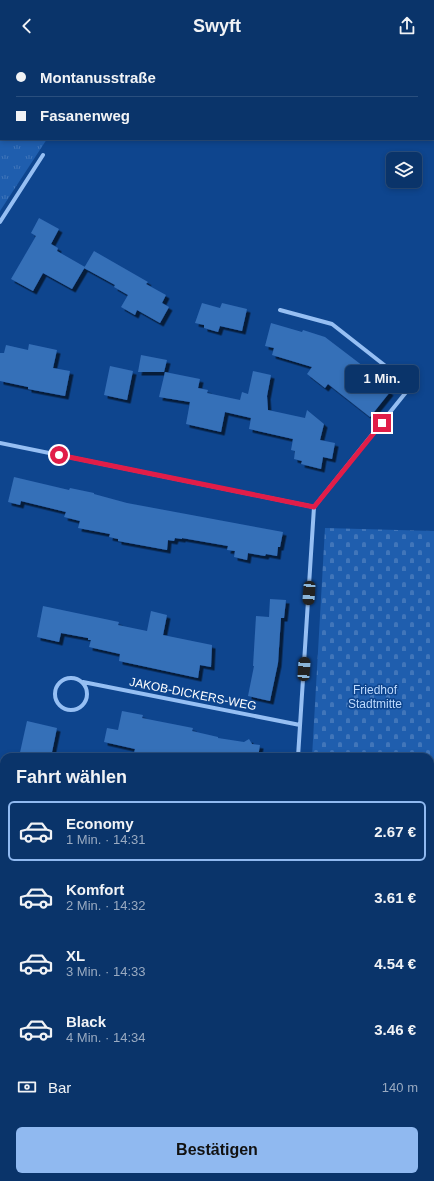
<!DOCTYPE html>
<html lang="de">
<head>
<meta charset="utf-8">
<style>
	body { margin:0; font-family:Arial,sans-serif; background:#133c70; color:#f1f3f6; height:100vh; display:flex; flex-direction:column; font-size:15px; white-space:nowrap }
	* { box-sizing:border-box; margin:0 }
	p { font-size:13px; color:#99aac1 }
	.icon { flex:none; width:22px; height:22px; fill:none; stroke:currentColor; stroke-width:2; stroke-linecap:round; stroke-linejoin:round }
	.map { position:relative; flex:1; overflow:hidden }
	.sheet { position:absolute; left:0px; top:701px; width:434px; height:428px; display:flex; flex-direction:column; background:#0a346a; border-radius:12px 12px 0 0; box-shadow:0 2px 6px #0003,0 0 0 1px #2a4f7e }
	.sheet>* { flex:none }
	.guide { position:absolute; left:0px; top:0px; width:434px; height:88px; box-shadow:0 2px 6px #0003,0 0 0 1px #2a4f7e; display:grid; align-content:center; height:88px; padding:0 16px; background:#0a346a }
	.tools { position:absolute; left:386px; top:100px; display:grid; gap:8px }
	.tools a { display:grid; place-items:center; width:36px; height:36px; border-radius:6px; background:#0a346a; box-shadow:0 2px 6px #0003,0 0 0 1px #2a4f7e; font-size:20px }
	.end { position:absolute; width:18px; height:18px; margin:-9px; border:5px solid #e11d48; background:#fff; box-shadow:0 0 0 2px #fff }
	.from { border-radius:50% }
	.bubble { position:absolute; height:28px; border-radius:6px; background:#0a346a; box-shadow:0 2px 6px #0003,0 0 0 1px #2a4f7e; font-size:13px; font-weight:800; line-height:28px; text-align:center }
	.car { position:absolute; width:12px; height:24px; margin:-12px -6px; border-radius:5px; box-shadow:0 0 3px 1px #0007; background:linear-gradient(#222 24%,#8ab4d8 0 40%,#222 0 76%,#8ab4d8 0 86%,#222 0) }
	.guide b { display:flex; align-items:center; gap:14px; height:38px; font-size:15px }
	.guide b+b { border-top:1px solid #2a4f7e }
	.guide i { width:10px; height:10px; background:#f1f3f6 }
	ul { padding:0; list-style:none }
	li { display:flex; align-items:center; gap:12px; height:60px; margin:0 8px 6px; padding:0 8px; border:2px solid transparent; border-radius:6px }
	li div { flex:1 }
	li b { display:block; font-size:15px }
	li em { font-style:normal; font-weight:800 }
	li.active { border-color:#90b9f0 }
	li>.icon { width:36px; height:36px; stroke-width:1.5 }
	h2 { padding:0 16px; font-size:18px; line-height:48px }
	.pay { display:flex; align-items:center; gap:10px; height:44px; padding:0 16px; font-size:15px }
	.pay p { margin-inline-start:auto }
	.action { display:flex; gap:8px; margin-top:auto; padding:8px 16px }
	.action a { flex:1; height:46px; border-radius:6px; background:#90b9f0; color:#111; font-size:16px; font-weight:800; line-height:46px; text-align:center }
	header { display:flex; justify-content:space-between; align-items:center; height:52px; padding:0 16px; background:#0a346a; font-size:18px; font-weight:800 }
	.map>svg:first-child { display:block }
	.grass { fill:url(#grass-tufts) }
	.cemetery { fill:url(#cemetery-stones) }
	.building { fill:#366fb8; filter:url(#shadow) }
	.lines { fill:none; stroke-linecap:round; stroke-linejoin:round }
	.street { stroke:#96bff3; stroke-width:4 }
	.route { stroke:#e11d48; stroke-width:5 }
	.labels { text-anchor:middle; stroke-width:3; stroke-linejoin:round; paint-order:stroke }
	.park-label { font-size:12px; fill:#bddafe; stroke:#0e458e }
	.street-label { font-size:12px; fill:#fff; stroke:#0e458e }
</style>
</head>
<body>
<header><svg class="icon" aria-label="back" viewBox="0 0 24 24"><path d="M15 5l-7 7 7 7"/></svg>Swyft<svg class="icon" aria-label="share" viewBox="0 0 24 24"><path d="M12 15V3M7 8l5-5 5 5M5 13v7h14v-7"/></svg></header>
<div class="map">
<svg width="434" height="1129" viewBox="0 0 434 1129">
	<defs>
		<pattern id="grass-tufts" width="24" height="20" patternUnits="userSpaceOnUse"><rect width="24" height="20" fill="#1f5eae"/><path d="M3 7l-1-3M5 7V3M7 7l1-3M15 17l-1-3M17 17v-4M19 17l1-3" fill="none" stroke="#4176ba"/></pattern>
		<pattern id="cemetery-stones" width="16" height="16" patternUnits="userSpaceOnUse"><rect width="16" height="16" fill="#1f5eae"/><path d="M2 7V4a2 2 0 0 1 4 0v3zM10 15v-3a2 2 0 0 1 4 0v3z" fill="#4176ba"/></pattern>
		<filter id="shadow"><feDropShadow dx="3.5" dy="3.5" stdDeviation="0" flood-color="#0009"/></filter>
	</defs>
	<rect width="100%" height="100%" fill="#0e458e"/>
	<path class="grass" d="M0,0H99L98,1H1V87H47L0,159Z"/>
	<path class="cemetery" d="M325,476L434,479V786H430V705H312Z
		M0,762L4,763V813L0,812Z"/>
	<path class="building" d="M39,166L59,177L51,192L58,196L57,199L85,215L72,237L43,221L33,239L11,227L36,184L31,181Z
		M94,199L148,230L146,232L166,243L162,251L169,255L160,271L137,258L135,263L121,255L128,243L114,235L115,233L84,216Z
		M202,251L220,256L222,251L247,257L242,279L220,274L218,280L204,276V273L195,271Z
		M271,271L302,280L303,278L325,285L384,330L381,333L390,340L370,365L328,332L325,336L307,322L312,315L272,303L274,296L265,294Z
		M29,292L57,298L53,316L70,319L65,344L28,337V335L0,329V301H4L6,293L28,298Z
		M141,303L167,308L164,320H138Z
		M110,314L133,319L127,348L104,343Z
		M253,319L271,323L267,344L268,358L305,366L307,358L324,372L320,388L335,391L332,407L323,405L321,417L301,412L302,409L294,407L295,399L291,398L293,387L249,377L251,366L225,360L221,380L186,372L190,350L159,345L165,320L200,327L198,336L208,338L207,341L240,348L242,340L248,342Z
		M14,425L69,438L70,436L94,441V442L127,451L283,480L280,495H278L277,504L266,502L265,504L248,501L247,508L234,505L235,499L227,498L228,494L182,486V487L175,486L174,489L168,488L167,498L118,489V487L109,485L110,482L78,476L80,469L64,465L66,460L21,449L20,453L8,450Z
		M270,547L286,548L284,566H281L278,611L270,649L248,644L254,614H253L256,564L269,565Z
		M43,554L119,570L118,573L147,579L151,559L167,563L163,583L212,593L211,615L200,613L198,626L119,609L120,602L89,595L91,588H88V586L61,581L59,590L37,585Z
		M122,659L143,663L142,666L193,676L192,679L218,685V686L244,690L249,687L252,692L260,693L258,705H133L135,697L104,690L107,676L118,678Z
		M27,669L57,676L51,705H19Z"/>
	<g class="lines">
		<path class="street" d="M0,170L43,103
			M280,258L332,272L411,334L314,455
			M0,391L314,455
			M55 642a16 16 0 1 1 32 0a16 16 0 1 1-32 0Z
			M83,630L300,673
			M298,705L314,455
			M430,936L434,937
			M430,1089L434,1090
			M228,1129L229,1125"/>
	</g>
	<g class="lines">
		<path class="route" d="M59,403L314,455L382,371"/>
	</g>
	<g class="labels">
		<g class="park-label">
			<text x="375" y="642">Friedhof<tspan x="375" dy="14">Stadtmitte</tspan></text>
		</g>
		<g class="street-label">
			<text transform="translate(193 642) rotate(11)" y="4">JAKOB-DICKERS-WEG</text>
		</g>
	</g>
</svg>
<div class="tools">
<a><svg class="icon" aria-label="layers" viewBox="0 0 24 24"><path d="M12 4l9 5-9 5-9-5zM3 14l9 5 9-5"/></svg></a>
</div>
<i class="end from" style="left:59px;top:403px"></i>
<i class="end" style="left:382px;top:371px"></i>
<div class="bubble" style="left:345px;top:313px;width:74px">1 Min.</div>
<i class="car" style="left:309px;top:541px;rotate:184deg"></i>
<i class="car" style="left:304px;top:617px;rotate:4deg"></i>
<div class="guide">
<b><i class="from"></i>Montanusstraße</b>
<b><i></i>Fasanenweg</b>
</div>
<section class="sheet">
<h2>Fahrt wählen</h2>
<ul>
<li class="active"><svg class="icon" aria-label="car" viewBox="0 0 24 24"><path d="M5 17H2v-5l4-1 3-4h7l3 4 3 1v5h-3M9 17h6M6 11h13"/><circle cx="7" cy="17" r="2"/><circle cx="17" cy="17" r="2"/></svg><div><b>Economy</b><p>1 Min. · 14:31</p></div><em>2.67 €</em></li>
<li><svg class="icon" aria-label="car" viewBox="0 0 24 24"><path d="M5 17H2v-5l4-1 3-4h7l3 4 3 1v5h-3M9 17h6M6 11h13"/><circle cx="7" cy="17" r="2"/><circle cx="17" cy="17" r="2"/></svg><div><b>Komfort</b><p>2 Min. · 14:32</p></div><em>3.61 €</em></li>
<li><svg class="icon" aria-label="car" viewBox="0 0 24 24"><path d="M5 17H2v-5l4-1 3-4h7l3 4 3 1v5h-3M9 17h6M6 11h13"/><circle cx="7" cy="17" r="2"/><circle cx="17" cy="17" r="2"/></svg><div><b>XL</b><p>3 Min. · 14:33</p></div><em>4.54 €</em></li>
<li><svg class="icon" aria-label="car" viewBox="0 0 24 24"><path d="M5 17H2v-5l4-1 3-4h7l3 4 3 1v5h-3M9 17h6M6 11h13"/><circle cx="7" cy="17" r="2"/><circle cx="17" cy="17" r="2"/></svg><div><b>Black</b><p>4 Min. · 14:34</p></div><em>3.46 €</em></li>
</ul>
<div class="pay"><svg class="icon" aria-label="cash" viewBox="0 0 24 24"><path d="M3 7h18v10H3z"/><circle cx="12" cy="12" r="2"/></svg>Bar<p>140 m</p></div>
<div class="action"><a>Bestätigen</a></div>
</section>
</div>
</body>
</html>
